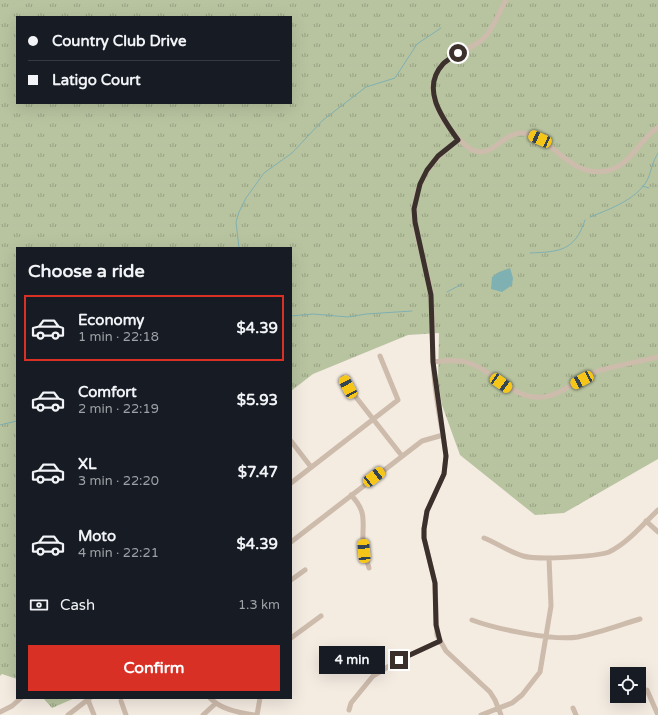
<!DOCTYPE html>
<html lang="en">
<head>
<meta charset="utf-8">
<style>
	body { margin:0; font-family:"Varela Round",sans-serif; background:#242831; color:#f1f3f6; height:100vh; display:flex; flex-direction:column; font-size:15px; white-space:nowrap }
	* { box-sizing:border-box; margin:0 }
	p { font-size:13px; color:#9ea1a6 }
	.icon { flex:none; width:22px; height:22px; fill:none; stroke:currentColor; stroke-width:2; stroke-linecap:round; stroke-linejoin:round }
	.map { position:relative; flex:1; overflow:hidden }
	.side { position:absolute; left:16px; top:247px; width:276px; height:452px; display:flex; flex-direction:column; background:#171b24; border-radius:0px; box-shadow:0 4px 16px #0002 }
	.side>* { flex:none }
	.guide { position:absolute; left:16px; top:16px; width:276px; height:88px; border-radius:0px; box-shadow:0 4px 16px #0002; display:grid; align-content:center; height:88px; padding:0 12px; background:#171b24 }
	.tools { position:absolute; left:610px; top:667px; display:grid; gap:8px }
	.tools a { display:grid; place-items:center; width:36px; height:36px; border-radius:0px; background:#171b24; box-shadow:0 4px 16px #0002; font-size:20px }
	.end { position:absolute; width:18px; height:18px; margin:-9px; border:5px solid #3b302b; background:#fff; box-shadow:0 0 0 2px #fff }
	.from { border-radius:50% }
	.bubble { position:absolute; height:28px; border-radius:0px; background:#171b24; box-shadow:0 4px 16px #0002; font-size:13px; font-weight:700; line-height:28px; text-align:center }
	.car { position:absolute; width:12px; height:24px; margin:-12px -6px; border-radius:5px; box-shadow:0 0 3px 1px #0007; background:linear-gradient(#f5c518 24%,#345 0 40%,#f5c518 0 76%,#345 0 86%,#f5c518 0) }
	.guide b { display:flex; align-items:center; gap:14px; height:38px; font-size:15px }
	.guide b+b { border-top:1px solid #363941 }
	.guide i { width:10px; height:10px; background:#f1f3f6 }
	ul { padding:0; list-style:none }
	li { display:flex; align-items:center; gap:12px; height:66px; margin:0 8px 6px; padding:0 4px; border:2px solid transparent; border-radius:0px }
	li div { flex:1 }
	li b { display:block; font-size:15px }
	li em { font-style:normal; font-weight:700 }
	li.current { border-color:#d93025 }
	li>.icon { width:36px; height:36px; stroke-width:1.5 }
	h2 { padding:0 12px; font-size:18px; line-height:48px }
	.pay { display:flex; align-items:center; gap:10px; height:44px; padding:0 12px; font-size:15px }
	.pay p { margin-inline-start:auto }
	.action { display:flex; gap:8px; margin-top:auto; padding:8px 12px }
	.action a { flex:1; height:46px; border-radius:0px; background:#d93025; color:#fff; font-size:16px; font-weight:700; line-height:46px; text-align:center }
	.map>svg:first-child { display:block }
	.grass { fill:url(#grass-tufts); fill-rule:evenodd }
	.water { fill:#7fb0b2 }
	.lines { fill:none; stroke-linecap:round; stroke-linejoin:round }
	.stream { stroke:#7fb0b2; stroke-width:1 }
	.minor { stroke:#cdbbac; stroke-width:5 }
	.route { stroke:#3b302b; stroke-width:5 }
</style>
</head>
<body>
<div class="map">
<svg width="658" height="715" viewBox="0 0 658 715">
	<defs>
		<pattern id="grass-tufts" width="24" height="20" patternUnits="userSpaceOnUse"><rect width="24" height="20" fill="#b8c4a0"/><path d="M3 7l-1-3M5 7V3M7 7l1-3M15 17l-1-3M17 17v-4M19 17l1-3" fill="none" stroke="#97a083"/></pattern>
	</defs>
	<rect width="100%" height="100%" fill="#f4ebe1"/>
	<path class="grass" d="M0,0H658V459L564,513L535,515L460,455L442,405L438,381L439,333L408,335L313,374L291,391V248H17V679L2,674L0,676ZM17,17H291V103H17Z
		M43,698H75L52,708Z"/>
	<path class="water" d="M510,268L513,278L512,285L502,292L491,289L492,277L499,272Z"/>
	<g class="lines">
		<path class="stream" d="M642,186L649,188
			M657,186H658
			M590,217C610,209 641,198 649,176C652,167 653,161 658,153
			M239,248L236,222L239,212L246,198L264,173L292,153L323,120L366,87L395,78L417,44L441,28
			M530,253C559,252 575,251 585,220
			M447,292L462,284
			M291,316L313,314L348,317L366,314L412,311
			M0,425L17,421"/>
		<path class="minor" d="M506,0C499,12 493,30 483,39C465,54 437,57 433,84C432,100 439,114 448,126C492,186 496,121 532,135C558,146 573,177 606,171C631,166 639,140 658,127
			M433,362C445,361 458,359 469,363C493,371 508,394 534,397C558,400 576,379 598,371C618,365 638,362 658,357
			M343,378L348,387L402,456
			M443,435L446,456L444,474L427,511L424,529V538L435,583L437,635L446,651L490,692L495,700L501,715
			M291,441L311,467
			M291,483L398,400L380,356
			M351,495C368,513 362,522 363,544C364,552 367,560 369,568
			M646,521L658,532
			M484,538C497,543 509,552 523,556C537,560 595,557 609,552C628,543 643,524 658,510
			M291,542L422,441L443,435C438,410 434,385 433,360C432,338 433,317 431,296C428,263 409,230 416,197C422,171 438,156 458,140
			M291,580L305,570
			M472,620C496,629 553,641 578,637C599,633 620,625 640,619
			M291,638L321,616
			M647,690L658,715
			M210,698C220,709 239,713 254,715
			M88,700L94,715
			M121,701L126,715
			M573,708L576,715
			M349,710L351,703L373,676L399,660L440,641
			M0,712L12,706L21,698
			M68,715L90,698
			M203,715L215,704
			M257,715L260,698
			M481,715L512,703L522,695L540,672L551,606L549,558"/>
	</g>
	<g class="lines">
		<path class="route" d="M399,660L440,641L436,625L435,583L424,538V529L427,511L444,474L446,456L433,362L431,295L415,222L414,209L420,184L427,170L438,156L458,140C443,119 420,89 443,64C447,60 453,57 458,53"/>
	</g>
</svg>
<div class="tools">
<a><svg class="icon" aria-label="locate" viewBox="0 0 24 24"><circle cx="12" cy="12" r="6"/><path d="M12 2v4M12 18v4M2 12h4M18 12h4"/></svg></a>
</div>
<i class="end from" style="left:458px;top:53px"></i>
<i class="end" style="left:399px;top:660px"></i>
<div class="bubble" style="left:319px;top:646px;width:66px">4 min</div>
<i class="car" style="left:540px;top:139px;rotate:294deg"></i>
<i class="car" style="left:582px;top:380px;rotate:242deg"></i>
<i class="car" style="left:501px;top:383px;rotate:125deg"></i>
<i class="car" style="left:348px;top:387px;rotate:332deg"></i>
<i class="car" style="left:374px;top:477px;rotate:52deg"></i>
<i class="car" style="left:364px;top:551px;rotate:355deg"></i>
<div class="guide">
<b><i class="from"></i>Country Club Drive</b>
<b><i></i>Latigo Court</b>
</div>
<section class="side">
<h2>Choose a ride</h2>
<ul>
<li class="current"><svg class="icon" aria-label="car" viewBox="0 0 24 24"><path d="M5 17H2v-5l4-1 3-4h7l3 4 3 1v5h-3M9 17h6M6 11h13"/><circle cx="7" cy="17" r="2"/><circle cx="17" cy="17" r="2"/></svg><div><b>Economy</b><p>1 min · 22:18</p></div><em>$4.39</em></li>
<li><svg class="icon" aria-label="car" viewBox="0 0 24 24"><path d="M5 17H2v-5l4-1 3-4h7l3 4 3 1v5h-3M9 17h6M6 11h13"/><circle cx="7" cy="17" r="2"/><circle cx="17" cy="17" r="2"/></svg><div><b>Comfort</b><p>2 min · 22:19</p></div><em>$5.93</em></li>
<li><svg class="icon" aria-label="car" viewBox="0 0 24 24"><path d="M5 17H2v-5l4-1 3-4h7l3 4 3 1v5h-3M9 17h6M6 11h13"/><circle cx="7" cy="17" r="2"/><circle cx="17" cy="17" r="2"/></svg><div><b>XL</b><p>3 min · 22:20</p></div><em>$7.47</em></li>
<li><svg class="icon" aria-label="car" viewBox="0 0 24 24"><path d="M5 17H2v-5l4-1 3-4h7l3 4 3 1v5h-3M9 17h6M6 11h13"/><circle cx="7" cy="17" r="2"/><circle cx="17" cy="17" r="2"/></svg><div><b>Moto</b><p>4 min · 22:21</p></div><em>$4.39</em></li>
</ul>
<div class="pay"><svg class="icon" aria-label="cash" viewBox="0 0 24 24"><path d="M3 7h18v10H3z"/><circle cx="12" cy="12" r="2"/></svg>Cash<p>1.3 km</p></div>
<div class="action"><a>Confirm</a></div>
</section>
</div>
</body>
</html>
